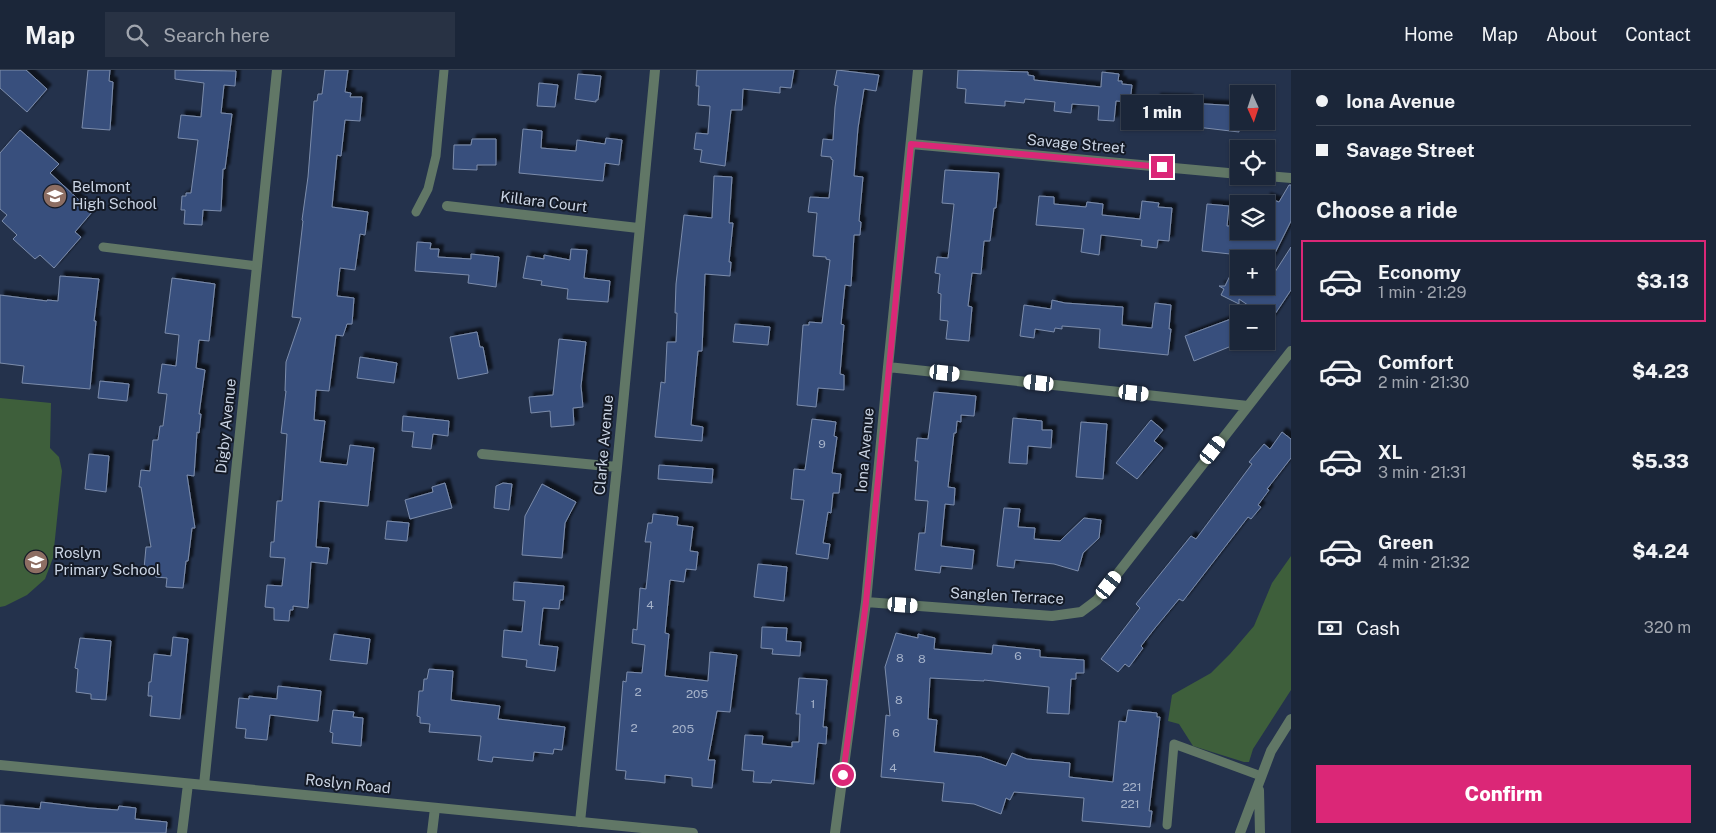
<!DOCTYPE html>
<html lang="en">
<head>
<meta charset="utf-8">
<style>
	body { margin:0; font-family:"Public Sans",sans-serif; background:#283244; color:#f1f3f6; height:100vh; display:flex; flex-direction:column; font-size:19px; white-space:nowrap }
	* { box-sizing:border-box; margin:0 }
	p { font-size:16px; color:#a0a5ae }
	.icon { flex:none; width:28px; height:28px; fill:none; stroke:currentColor; stroke-width:2; stroke-linecap:round; stroke-linejoin:round }
	.map { position:relative; flex:1; overflow:hidden }
	.details { display:flex; flex-direction:column; background:#1b2639; width:425px }
	.details>* { flex:none }
	.guide { display:grid; align-content:center; height:110px; padding:0 25px; background:#1b2639 }
	.needle { width:32px; rotate:177deg }
	.buttons { position:absolute; left:1230px; top:15px; display:grid; gap:10px }
	.buttons a { display:grid; place-items:center; width:45px; height:45px; border-radius:0px; background:#1b2639; box-shadow:0 1px 4px #0004,0 0 0 1px #394353; font-size:25px }
	.end { position:absolute; width:22px; height:22px; margin:-11px; border:6px solid #db2777; background:#fff; box-shadow:0 0 0 2px #fff }
	.from { border-radius:50% }
	.bubble { position:absolute; height:35px; border-radius:0px; background:#1b2639; box-shadow:0 1px 4px #0004,0 0 0 1px #394353; font-size:16px; font-weight:800; line-height:35px; text-align:center }
	.car { position:absolute; width:15px; height:30px; margin:-15px -8px; border-radius:6px; box-shadow:0 0 4px 1px #0007; background:linear-gradient(#fff 24%,#345 0 40%,#fff 0 76%,#345 0 86%,#fff 0) }
	.guide b { display:flex; align-items:center; gap:18px; height:48px; font-size:19px }
	.guide b+b { border-top:1px solid #394353 }
	.guide i { width:12px; height:12px; background:#f1f3f6 }
	ul { padding:0; list-style:none }
	li { display:flex; align-items:center; gap:15px; height:82px; margin:0 10px 8px; padding:0 15px; border:2px solid transparent; border-radius:0px }
	li div { flex:1 }
	li b { display:block; font-size:19px }
	li em { font-style:normal; font-weight:800 }
	li.active { border-color:#db2777 }
	li>.icon { width:45px; height:45px; stroke-width:1.5 }
	h2 { padding:0 25px; font-size:22px; line-height:60px }
	.pay { display:flex; align-items:center; gap:12px; height:55px; padding:0 25px; font-size:19px }
	.pay p { margin-inline-start:auto }
	.primary-button { display:flex; gap:10px; margin-top:auto; padding:10px 25px }
	.primary-button a { flex:1; height:58px; border-radius:0px; background:#db2777; color:#fff; font-size:20px; font-weight:800; line-height:58px; text-align:center }
	header { display:flex; align-items:center; gap:30px; box-sizing:border-box; height:70px; padding:0 25px; background:#1b2639; border-bottom:1px solid #394353 }
	header strong { font-size:24px }
	nav { display:flex; gap:28px; margin-inline-start:auto; font-size:18px }
	.search { width:350px; height:45px; background:#283244; display:flex; align-items:center; gap:12px; box-sizing:border-box; padding:0 18px; border-radius:0px; color:#a0a5ae; font-size:19px }
	main { display:flex; flex:1; min-height:0 }
	.map>svg:first-child { display:block }
	.green { fill:#3e5f3b }
	.building { fill:#38507d; stroke:#7c8cab; filter:url(#shadow) }
	.lines { fill:none; stroke-linecap:round; stroke-linejoin:round }
	.service { stroke:#617766; stroke-width:9 }
	.minor { stroke:#617766; stroke-width:10 }
	.tertiary { stroke:#617766; stroke-width:10 }
	.route { stroke:#db2777; stroke-width:6 }
	.labels { text-anchor:middle; stroke-width:4; stroke-linejoin:round; paint-order:stroke }
	.number-label { font-size:12px; fill:#a6b3ca }
	.street-label { font-size:15px; fill:#cad4e4; stroke:#141a26 }
	.poi-label { font-size:15px; fill:#cad4e4; stroke:#141a26; text-anchor:start }
</style>
</head>
<body>
<header>
<strong>Map</strong>
<div class="search"><svg class="icon" aria-label="search" viewBox="0 0 24 24"><circle cx="10" cy="10" r="6"/><path d="M15 15l6 6"/></svg>Search here</div>
<nav><a>Home</a><a>Map</a><a>About</a><a>Contact</a></nav>
</header>
<main>
<div class="map">
<svg width="1291" height="763" viewBox="0 0 1291 763">
	<defs>
		<filter id="shadow"><feDropShadow dx="4.5" dy="-4.5" stdDeviation="1" flood-color="#0009"/></filter>
	</defs>
	<rect width="100%" height="100%" fill="#24324c"/>
	<path class="green" d="M0,328L51,333L50,378L59,387L62,401L53,488L45,509L27,525L5,536L0,537Z
		M1291,486V620L1253,679L1249,692H1244L1193,676L1179,654L1168,651L1172,625L1211,603L1230,584L1254,556L1272,513Z"/>
	<path class="building" d="M0,0H26L47,19L27,42L0,18Z
		M88,0H110L109,11L113,12L110,60L82,58Z
		M175,0L236,1L235,16L224,15L221,43L232,44L225,99H223L221,141L203,140L202,155L184,154L185,140H181L182,126H186V123H191L198,70L178,68L181,45L201,47L204,13L175,9Z
		M325,0H348L345,22L351,23L350,27H362L360,51L345,50L341,86L337,85L332,137L368,142L365,165L360,164L355,200L340,198L337,226L354,228L352,254H347L343,266L336,265L329,321L316,320L314,350L325,351L320,392L347,395L350,375L374,378L368,436L319,431L316,477L329,478L327,494L311,492L308,538L293,536V540H290L289,551L274,550V538L265,537L267,515L282,516L285,488L270,487L271,472H274L277,431H282L287,364L281,363L286,321H285L286,292L301,248L292,247L303,151L302,150L308,107L314,31H317L318,24H322Z
		M697,0H794L791,18L780,17V23L743,19L742,40H731L725,96L700,92L702,80L694,79L696,63L708,64L710,36L698,35L699,16H696Z
		M837,0L879,5L876,21L864,19L858,58L854,106L863,107L859,151L861,152L860,165H854L851,216L845,215L841,254L844,255L840,304L844,305V320L818,318L816,337L797,335L803,255H809V252L822,253L830,190L826,189V187L813,186L817,143L808,142L810,127L829,128L833,90L831,89V87L821,86L823,69L833,70L835,37L838,16L834,15Z
		M958,0L1028,2V5L1034,6V10L1101,17L1102,2L1119,4L1118,11H1122V14L1132,15L1130,32L1116,31L1114,51L1098,50L1099,36L1072,34L1071,43L1054,41L1055,32L1025,29L1024,33L1005,31V36L965,33L966,19L957,18Z
		M578,4L601,6L598,30H596V32L575,29Z
		M539,13L558,15L555,37L537,36Z
		M1156,28L1189,29V33L1239,36V62L1205,58L1185,57V59L1155,58Z
		M523,59L542,61L541,78L576,81L577,70L605,74L606,68L622,70L619,95L605,93L603,111L519,103Z
		M20,60L59,94L50,103L92,142L75,162L81,167L54,198L40,185L35,189L13,169L17,165L2,151L7,145L0,139V83Z
		M472,69H496V95H477V100L453,99L454,75H471Z
		M945,100L999,103L996,138H994L990,171H984L981,204L972,203L968,236L972,237L969,271L946,269L948,251L940,250L941,224L938,223L940,204L935,203L937,187L948,188L954,134L942,133Z
		M714,106L732,107L729,153H733L729,192H731L730,206L705,204L702,281H698L691,355L703,357L702,371L655,367L661,312L665,313L667,272H676L677,243H675L676,214L684,145L712,148Z
		M1289,115H1291V151L1272,189H1239V216H1266L1291,177V220L1271,250L1266,247V244H1261L1239,229V234L1221,225L1224,219L1219,216H1225L1240,185L1202,181L1207,134L1229,136L1227,156H1233V161H1266V127L1279,132Z
		M1039,126L1054,127V134L1086,137L1087,132L1103,134L1102,145L1140,149L1142,131L1159,133L1158,137L1172,138L1169,171L1158,170L1157,178L1141,176L1142,170L1101,165L1099,185L1081,182L1084,159L1036,155Z
		M417,172L431,173L430,179H439L438,187L471,189V184L499,187L496,217L468,213L469,205L415,201Z
		M571,179L587,180L584,208L610,211L608,232L567,229L568,219L541,215L542,211L523,208L527,186L544,189V185L570,190Z
		M60,206L99,209L94,251H96L90,319L22,313L24,296L0,293V225L47,231V230L58,231Z
		M172,208L215,214L209,271L199,270L196,298L205,300L199,344H201L199,363L197,362L194,406L187,405L195,458H192L188,491H186L183,518L166,517L167,508L156,507V500L144,499L146,477H151L141,417H139L141,400L150,401L153,370H158L160,356H163L167,324L158,323L162,294L176,296L179,265L165,263Z
		M1052,230L1065,233L1123,237L1122,255L1152,258L1155,233L1171,235L1169,259H1171L1168,285L1099,278L1100,259L1062,256V259L1055,258L1054,262L1035,259L1034,268L1020,266L1024,235L1051,239Z
		M1239,246V273L1194,291L1185,266Z
		M735,254L770,257L768,275L733,272Z
		M477,262L480,277H483L488,303L458,309L450,267Z
		M559,269L586,272L581,316L583,337L573,338L574,355L551,357L550,341L531,343L529,327L553,325Z
		M360,287L397,293L394,313L357,308Z
		M100,311L129,314L127,331L98,328Z
		M934,322L976,326L974,346L961,345V352L957,351L956,363H954L948,417L955,418L954,435L945,434L941,476L974,480L972,499L941,496L940,503L915,500L919,463H925L928,431L915,430L918,391H915L917,368L928,369Z
		M403,346L449,351L448,366L433,364L431,379L412,377L414,362L402,361Z
		M1013,348L1042,351V360H1052L1051,378L1028,376L1027,394L1009,393Z
		M812,349L836,352L834,366L837,367L832,403L841,404L839,423H833L831,443L828,442L823,473L830,474L828,489L796,484L804,430L791,429L794,399L805,400Z
		M1151,350L1163,360L1154,371L1163,378L1137,409L1116,393Z
		M1081,352L1107,354L1103,409L1076,407Z
		M1282,362L1291,369V388L1267,419L1269,420L1258,435L1261,437L1251,449L1248,447L1183,531L1179,529L1155,558L1141,576L1143,578L1129,597L1125,594L1118,602L1101,589L1140,538L1136,534L1191,466L1196,469L1252,394L1249,392L1264,374L1270,379Z
		M89,384L109,386L106,422L85,419Z
		M659,395L713,399L712,413L658,409Z
		M445,413L452,438L410,449L405,430L433,422L432,417Z
		M503,413L512,414L509,440L494,438L496,416Z
		M542,414L576,432L565,453L562,488L522,485L525,446Z
		M1004,438L1020,439L1018,457L1035,458L1034,469L1060,471L1084,448L1101,450L1099,468L1083,483L1078,501L1054,494L1015,490L1014,498L997,496Z
		M653,444L678,447L677,455L693,457L690,481L698,482L696,500L686,499L684,512L670,510L665,563L669,564L665,606L708,611L710,582L737,585L730,642L717,641L708,690H715L712,718L692,716V708L665,705V713L649,711L625,709L626,701L616,700L623,611L626,612L627,602L642,603L645,575L632,573L633,559L637,560L640,518L646,519L651,472H645L648,453H652Z
		M387,451L409,453L407,471L385,469Z
		M758,494L787,497L784,531L754,527Z
		M514,512L564,516L563,530H560L559,539L543,538L539,575L558,577L555,601L526,597L527,590L502,587L504,560L522,562L525,531L513,530Z
		M762,557L787,558L786,571L801,572L800,586L772,584L773,579L761,578Z
		M896,563L918,568V564L935,568L934,579L992,584L993,575L1040,580V587L1084,590V603H1076V609H1071L1069,644L1047,643L1049,617L984,610V611L930,608L928,649L937,650L934,682L981,687L1006,696L1012,683L1027,689L1070,693L1069,707L1113,712L1119,651L1126,652L1128,640L1157,643V647H1160L1149,741H1152L1150,757L1082,751L1084,728L1014,722L1010,730L1006,728L1001,744L974,734L942,731L944,713L881,707L886,645L890,646L885,597Z
		M334,564L370,569L367,594L330,590Z
		M173,567L188,569L180,649L150,646L152,626H148L149,612H151L154,584L171,586Z
		M80,568L111,571L106,630L91,629V624L76,622L78,599L75,598Z
		M429,599L453,601L451,630L500,636L498,649L565,657L562,680L554,679L553,684L534,682L533,691L493,687L492,692L478,690L481,666L429,662L430,654L420,653V647L417,646L419,621H423L424,609H427Z
		M799,608L827,610L823,657H827L826,674L818,673L814,714L772,710L771,713L753,712L754,701L742,700L745,665L763,666L762,674L792,677V672H799L800,644H796Z
		M278,616L321,621L318,651L270,645L267,670L245,668L246,659L236,658L239,628L249,629V626L277,629Z
		M333,640L354,642L353,647L363,648L361,676L332,673L333,663L330,662Z
		M41,732L90,738L118,740L119,736L136,738L135,749L167,752L166,763H0V735L40,739Z"/>
	<g class="lines">
		<path class="service" d="M416,142L428,119L436,86L444,0
			M103,177L257,196
			M1167,755L1174,674L1261,706"/>
		<path class="minor" d="M911,74L1239,104
			M1266,106L1291,108
			M447,136L638,158
			M888,297L1248,336
			M482,384L617,397
			M866,532L1052,546L1081,542L1097,530L1291,281
			M204,715L277,0
			M580,752L617,397L655,0
			M182,763L188,714
			M432,763L435,738
			M835,763L866,532L888,297L918,0"/>
		<path class="tertiary" d="M0,695L693,763
			M1259,720L1260,763
			M1240,763L1271,681L1291,649"/>
	</g>
	<g class="lines">
		<path class="route" d="M843,705L866,532L911,74L1162,97"/>
	</g>
	<defs>
		<g id="school-disc" transform="scale(1.25)"><circle r="9.5" fill="#8d6e63" stroke="#141a26"/><path d="M0-5L7-2L0 1L-7-2ZM-4 1L0 2.5L4 1V4Q0 6-4 4Z" fill="#fff"/></g>
	</defs>
	<g fill-rule="evenodd">
		<use href="#school-disc" x="55" y="126"/>
		<use href="#school-disc" x="36" y="492"/>
	</g>
	<g class="labels">
		<g class="number-label">
			<text x="822" y="378">9</text>
			<text x="650" y="539">4</text>
			<text x="1018" y="590">6</text>
			<text x="900" y="592">8</text>
			<text x="922" y="593">8</text>
			<text x="638" y="626">2</text>
			<text x="697" y="628">205</text>
			<text x="899" y="634">8</text>
			<text x="813" y="638">1</text>
			<text x="634" y="662">2</text>
			<text x="683" y="663">205</text>
			<text x="896" y="667">6</text>
			<text x="893" y="702">4</text>
			<text x="1132" y="721">221</text>
			<text x="1130" y="738">221</text>
		</g>
		<g class="street-label">
			<text transform="translate(1076 74) rotate(5)" y="5">Savage Street</text>
			<text transform="translate(544 132) rotate(7)" y="5">Killara Court</text>
			<text transform="translate(226 356) rotate(-84)" y="5">Digby Avenue</text>
			<text transform="translate(604 375) rotate(-85)" y="5">Clarke Avenue</text>
			<text transform="translate(865 380) rotate(-85)" y="5">Iona Avenue</text>
			<text transform="translate(1007 526) rotate(3)" y="5">Sanglen Terrace</text>
			<text transform="translate(348 714) rotate(6)" y="5">Roslyn Road</text>
		</g>
		<g class="poi-label">
			<text x="72" y="122">Belmont<tspan x="72" dy="17">High School</tspan></text>
			<text x="54" y="488">Roslyn<tspan x="54" dy="17">Primary School</tspan></text>
		</g>
	</g>
</svg>
<div class="buttons">
<a><svg class="needle" viewBox="-14 -14 28 28"><path d="M0-13l5 13h-10z" fill="#e53935"/><path d="M0 13l5-13h-10z" fill="#a0a5ae"/></svg></a>
<a><svg class="icon" aria-label="locate" viewBox="0 0 24 24"><circle cx="12" cy="12" r="6"/><path d="M12 2v4M12 18v4M2 12h4M18 12h4"/></svg></a>
<a><svg class="icon" aria-label="layers" viewBox="0 0 24 24"><path d="M12 4l9 5-9 5-9-5zM3 14l9 5 9-5"/></svg></a>
<a>+</a>
<a>−</a>
</div>
<i class="end from" style="left:843px;top:705px"></i>
<i class="end" style="left:1162px;top:97px"></i>
<div class="bubble" style="left:1121px;top:25px;width:82px">1 min</div>
<i class="car" style="left:945px;top:303px;rotate:96deg"></i>
<i class="car" style="left:1039px;top:313px;rotate:276deg"></i>
<i class="car" style="left:1134px;top:323px;rotate:96deg"></i>
<i class="car" style="left:1213px;top:380px;rotate:38deg"></i>
<i class="car" style="left:1109px;top:515px;rotate:38deg"></i>
<i class="car" style="left:903px;top:535px;rotate:94deg"></i>
</div>
<section class="details">
<div class="guide">
<b><i class="from"></i>Iona Avenue</b>
<b><i></i>Savage Street</b>
</div>
<h2>Choose a ride</h2>
<ul>
<li class="active"><svg class="icon" aria-label="car" viewBox="0 0 24 24"><path d="M5 17H2v-5l4-1 3-4h7l3 4 3 1v5h-3M9 17h6M6 11h13"/><circle cx="7" cy="17" r="2"/><circle cx="17" cy="17" r="2"/></svg><div><b>Economy</b><p>1 min · 21:29</p></div><em>$3.13</em></li>
<li><svg class="icon" aria-label="car" viewBox="0 0 24 24"><path d="M5 17H2v-5l4-1 3-4h7l3 4 3 1v5h-3M9 17h6M6 11h13"/><circle cx="7" cy="17" r="2"/><circle cx="17" cy="17" r="2"/></svg><div><b>Comfort</b><p>2 min · 21:30</p></div><em>$4.23</em></li>
<li><svg class="icon" aria-label="car" viewBox="0 0 24 24"><path d="M5 17H2v-5l4-1 3-4h7l3 4 3 1v5h-3M9 17h6M6 11h13"/><circle cx="7" cy="17" r="2"/><circle cx="17" cy="17" r="2"/></svg><div><b>XL</b><p>3 min · 21:31</p></div><em>$5.33</em></li>
<li><svg class="icon" aria-label="car" viewBox="0 0 24 24"><path d="M5 17H2v-5l4-1 3-4h7l3 4 3 1v5h-3M9 17h6M6 11h13"/><circle cx="7" cy="17" r="2"/><circle cx="17" cy="17" r="2"/></svg><div><b>Green</b><p>4 min · 21:32</p></div><em>$4.24</em></li>
</ul>
<div class="pay"><svg class="icon" aria-label="cash" viewBox="0 0 24 24"><path d="M3 7h18v10H3z"/><circle cx="12" cy="12" r="2"/></svg>Cash<p>320 m</p></div>
<div class="primary-button"><a>Confirm</a></div>
</section>
</main>
</body>
</html>
